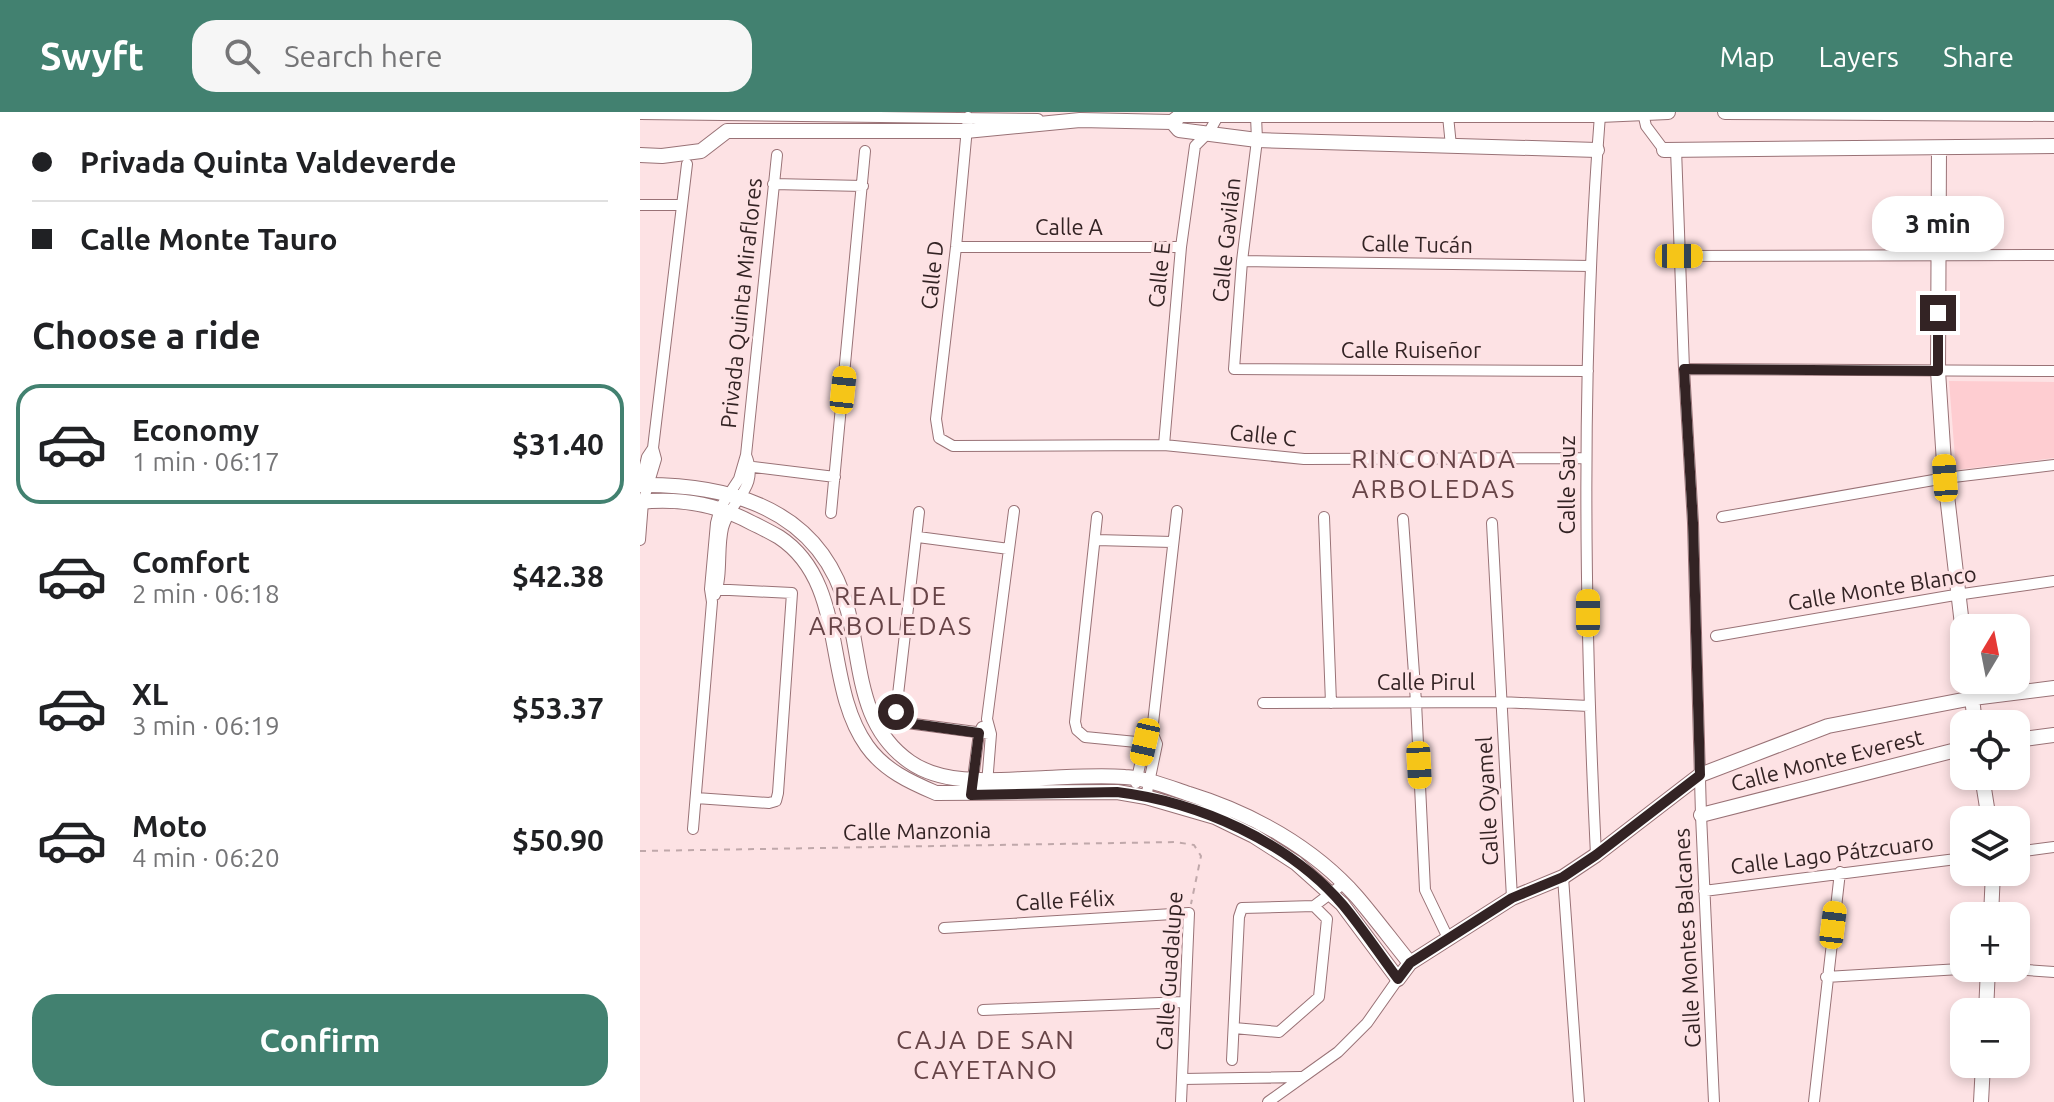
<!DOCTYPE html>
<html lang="en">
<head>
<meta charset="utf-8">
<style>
	body { margin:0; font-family:Ubuntu,sans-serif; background:#f6f6f6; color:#202124; height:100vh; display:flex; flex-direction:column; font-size:30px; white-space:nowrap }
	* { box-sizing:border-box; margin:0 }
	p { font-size:26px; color:#757577 }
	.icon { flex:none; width:44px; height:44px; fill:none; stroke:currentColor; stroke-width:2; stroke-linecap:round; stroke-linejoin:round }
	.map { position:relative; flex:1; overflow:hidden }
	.side { display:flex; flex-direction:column; background:#fff; width:640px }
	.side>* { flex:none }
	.guide { display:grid; align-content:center; height:176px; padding:0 32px; background:#fff }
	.needle { width:52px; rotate:10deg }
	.fabs { position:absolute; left:1310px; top:502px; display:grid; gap:16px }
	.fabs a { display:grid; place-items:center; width:80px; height:80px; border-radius:16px; background:#fff; box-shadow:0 4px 12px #0003; font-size:40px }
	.end { position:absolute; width:36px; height:36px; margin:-18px; border:10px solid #332324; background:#fff; box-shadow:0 0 0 4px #fff }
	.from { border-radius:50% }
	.bubble { position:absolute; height:56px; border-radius:24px; background:#fff; box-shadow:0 4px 12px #0003; font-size:26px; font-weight:700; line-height:56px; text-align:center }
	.car { position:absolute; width:24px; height:48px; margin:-24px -12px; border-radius:10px; box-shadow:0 0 6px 2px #0007; background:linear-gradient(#f5c518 24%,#345 0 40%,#f5c518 0 76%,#345 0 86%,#f5c518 0) }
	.guide b { display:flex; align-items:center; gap:28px; height:76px; font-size:30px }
	.guide b+b { border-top:2px solid #e0e0e0 }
	.guide i { width:20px; height:20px; background:#202124 }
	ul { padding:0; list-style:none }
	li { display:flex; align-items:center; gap:24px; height:120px; margin:0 16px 12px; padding:0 16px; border:4px solid transparent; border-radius:24px }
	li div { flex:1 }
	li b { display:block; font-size:30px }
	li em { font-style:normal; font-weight:700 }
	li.active { border-color:#428170 }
	li>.icon { width:72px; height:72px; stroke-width:1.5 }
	h2 { padding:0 32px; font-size:36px; line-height:96px }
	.button { display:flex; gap:16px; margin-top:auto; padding:16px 32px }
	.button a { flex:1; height:92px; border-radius:24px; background:#428170; color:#fff; font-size:32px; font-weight:700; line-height:92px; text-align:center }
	header { display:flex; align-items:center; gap:48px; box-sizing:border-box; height:112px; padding:0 40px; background:#428170; color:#fff }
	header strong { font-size:38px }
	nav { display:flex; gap:44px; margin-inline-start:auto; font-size:28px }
	.search { width:560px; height:72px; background:#f6f6f6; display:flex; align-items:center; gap:20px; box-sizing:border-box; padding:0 28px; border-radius:24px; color:#757577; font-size:30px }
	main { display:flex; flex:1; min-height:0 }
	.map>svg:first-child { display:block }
	.green { fill:#fecdd1 }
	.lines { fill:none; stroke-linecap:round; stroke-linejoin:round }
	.street-casing { stroke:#997276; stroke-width:12 }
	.secondary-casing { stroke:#997276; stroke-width:16 }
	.path { stroke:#c0a8aa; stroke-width:2; stroke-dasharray:6 6; stroke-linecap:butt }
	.street { stroke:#fff; stroke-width:10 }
	.secondary { stroke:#fff; stroke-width:14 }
	.route { stroke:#332324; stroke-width:10 }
	.labels { text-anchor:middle; stroke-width:6; stroke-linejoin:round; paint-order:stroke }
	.street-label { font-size:22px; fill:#332324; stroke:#fde2e4 }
	.quarter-label { font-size:26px; letter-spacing:2px; fill:#674447; stroke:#fde2e4 }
</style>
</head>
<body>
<header>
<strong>Swyft</strong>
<div class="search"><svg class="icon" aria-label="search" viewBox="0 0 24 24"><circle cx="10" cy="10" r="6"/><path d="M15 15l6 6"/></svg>Search here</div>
<nav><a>Map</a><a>Layers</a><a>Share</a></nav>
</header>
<main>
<section class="side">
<div class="guide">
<b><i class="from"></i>Privada Quinta Valdeverde</b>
<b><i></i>Calle Monte Tauro</b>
</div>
<h2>Choose a ride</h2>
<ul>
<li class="active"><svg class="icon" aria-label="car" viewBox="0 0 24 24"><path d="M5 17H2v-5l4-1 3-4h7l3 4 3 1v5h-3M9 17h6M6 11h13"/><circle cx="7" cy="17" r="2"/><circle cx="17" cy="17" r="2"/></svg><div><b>Economy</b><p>1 min · 06:17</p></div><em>$31.40</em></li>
<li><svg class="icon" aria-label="car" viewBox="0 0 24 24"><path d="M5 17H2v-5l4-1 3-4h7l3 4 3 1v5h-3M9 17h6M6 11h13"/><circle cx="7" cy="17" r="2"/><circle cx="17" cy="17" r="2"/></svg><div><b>Comfort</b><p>2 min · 06:18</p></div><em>$42.38</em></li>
<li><svg class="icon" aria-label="car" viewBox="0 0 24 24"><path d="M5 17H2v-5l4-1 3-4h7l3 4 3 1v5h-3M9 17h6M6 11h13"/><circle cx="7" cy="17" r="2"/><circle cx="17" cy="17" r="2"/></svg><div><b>XL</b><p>3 min · 06:19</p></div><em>$53.37</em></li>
<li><svg class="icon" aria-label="car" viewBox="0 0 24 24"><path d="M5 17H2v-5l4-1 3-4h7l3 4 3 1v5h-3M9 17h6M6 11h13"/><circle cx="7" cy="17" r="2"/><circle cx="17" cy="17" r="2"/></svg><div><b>Moto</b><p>4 min · 06:20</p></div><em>$50.90</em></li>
</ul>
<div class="button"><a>Confirm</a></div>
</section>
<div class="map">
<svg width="1414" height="990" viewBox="0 0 1414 990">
	<rect width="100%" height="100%" fill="#fde2e4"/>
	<path class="green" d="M1309,269L1414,270V346L1316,358Z"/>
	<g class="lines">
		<g class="street-casing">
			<path id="street" d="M1003,1L1006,14L1024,38
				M0,2L398,7
				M616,4L617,28L602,149L594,257L948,259
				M808,4L811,34
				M328,5L316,135L296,307L299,326L313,334L524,333L664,347L946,346
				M1036,37L1044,257L1053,411L1061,703L1074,990
				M133,72L223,74
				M0,93H42
				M316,135H541
				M1039,144L1414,143
				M602,149L951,154
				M1044,257L1414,259
				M524,333L541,135L555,34L569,20L578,4
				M105,354L195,365
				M0,374L7,345L13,336
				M279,400L256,600L260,608L267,611L351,622
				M191,401L225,39
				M457,405L435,610L437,618L445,625L517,632
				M684,405L691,591
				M1082,405L1305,366L1414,353
				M763,407L776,590L785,778L808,826
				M852,411L872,786
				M278,425L369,437
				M0,428L3,390L16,347L13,336L47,52
				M456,428L532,430
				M75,483C83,463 78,437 83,416C91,386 120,377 106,343
				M1076,524L1309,484L1414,469
				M623,591L861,590L949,594
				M496,671L505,630L509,625
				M347,672L351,622L347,607L374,399
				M332,674L339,621L342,615
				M506,685L517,632L512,620L537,399
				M56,686L129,691L136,689L138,681L152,481L70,477
				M53,717L72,490L70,477L76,411L80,396L99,367L106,343L137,43
				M1376,740L1414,735
				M956,743C944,497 941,249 960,3
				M923,765L939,990
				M1064,779L1324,746
				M304,816L549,801L541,990
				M1359,856L1414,860
				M1186,865L1337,856
				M343,898L544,890
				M594,916L639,920L679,885L687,807L674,794
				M592,948L599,805L602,796L674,794L703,772
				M543,967L661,965
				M628,990L698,940L727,911L758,867
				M1174,990L1200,760"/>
		</g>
		<g class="secondary-casing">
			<path id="secondary" d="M1085,0L1414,2
				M532,10L539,18L617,28L957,38
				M1299,36L1298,259L1305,366L1324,530
				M1024,38L1414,34
				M0,43L22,44L61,39L87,19H326L440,8L532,10L541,3H960L1028,0
				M0,373C93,372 182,398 208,499C222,554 218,614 270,650C307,676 364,667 406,666C432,665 459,663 485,665C506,666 528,675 549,682C611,701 673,735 717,785C735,806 752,829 770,851
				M0,390C39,386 77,392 112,411C121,415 130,420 139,425C209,471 182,571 227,634C244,658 270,670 296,681L477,680L506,685L575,705L614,724L656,751L702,792L758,867L770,851L872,786L923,765L956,743L1060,663L1188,614L1333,586L1414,576
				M1330,568L1335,612
				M1376,628L1414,623
				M1342,664L1349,708
				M1061,703L1324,636
				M1351,804L1353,760
				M1346,900L1348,856
				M1341,990L1343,952"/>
		</g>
		<path class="path" d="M0,739L536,730L554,733L561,744L551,792"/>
		<use href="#street" class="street"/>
		<use href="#secondary" class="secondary"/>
	</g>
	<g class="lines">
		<path class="route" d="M256,600L260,608L267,611L339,621L331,683L477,680C559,690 649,730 703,793C723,817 740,843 758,867L770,851L872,786L923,765L956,743L1060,663L1053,411L1044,257L1298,259V201"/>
	</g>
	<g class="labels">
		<g class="street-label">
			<text x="429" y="123">Calle A</text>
			<text transform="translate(586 128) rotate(-84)" y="8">Calle Gavilán</text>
			<text transform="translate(777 132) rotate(1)" y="8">Calle Tucán</text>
			<text transform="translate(292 163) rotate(-84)" y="8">Calle D</text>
			<text transform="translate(519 163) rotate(-84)" y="8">Calle E</text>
			<text transform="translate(101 191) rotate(-84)" y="8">Privada Quinta Miraflores</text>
			<text x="771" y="246">Calle Ruiseñor</text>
			<text transform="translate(623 323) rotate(6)" y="8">Calle C</text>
			<text transform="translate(927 373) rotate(-90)" y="8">Calle Sauz</text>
			<text transform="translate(1242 476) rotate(-9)" y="8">Calle Monte Blanco</text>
			<text x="786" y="578">Calle Pirul</text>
			<text transform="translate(1187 648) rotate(-14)" y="8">Calle Monte Everest</text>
			<text transform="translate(847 689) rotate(-93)" y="8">Calle Oyamel</text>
			<text transform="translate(277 719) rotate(-1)" y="8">Calle Manzonia</text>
			<text transform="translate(1192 742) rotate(-7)" y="8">Calle Lago Pátzcuaro</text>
			<text transform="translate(425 788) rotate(-3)" y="8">Calle Félix</text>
			<text transform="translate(1047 826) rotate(-93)" y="8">Calle Montes Balcanes</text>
			<text transform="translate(529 859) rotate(-86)" y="8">Calle Guadalupe</text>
		</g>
		<g class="quarter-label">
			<text x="794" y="356">RINCONADA<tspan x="794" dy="30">ARBOLEDAS</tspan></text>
			<text x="251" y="493">REAL DE<tspan x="251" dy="30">ARBOLEDAS</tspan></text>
			<text x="346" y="937">CAJA DE SAN<tspan x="346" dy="30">CAYETANO</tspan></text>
		</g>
	</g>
</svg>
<div class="fabs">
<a><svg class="needle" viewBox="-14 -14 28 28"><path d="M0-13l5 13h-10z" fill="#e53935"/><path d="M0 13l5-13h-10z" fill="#757577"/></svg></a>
<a><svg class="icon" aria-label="locate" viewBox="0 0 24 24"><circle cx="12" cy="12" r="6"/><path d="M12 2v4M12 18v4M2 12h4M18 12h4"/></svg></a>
<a><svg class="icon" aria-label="layers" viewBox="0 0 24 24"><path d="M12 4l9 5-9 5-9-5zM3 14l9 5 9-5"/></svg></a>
<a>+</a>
<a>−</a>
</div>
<i class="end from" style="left:256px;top:600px"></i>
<i class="end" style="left:1298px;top:201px"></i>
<div class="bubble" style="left:1232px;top:84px;width:132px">3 min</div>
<i class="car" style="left:1039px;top:144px;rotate:90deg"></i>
<i class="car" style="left:203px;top:278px;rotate:6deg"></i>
<i class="car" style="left:1305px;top:366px;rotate:356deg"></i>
<i class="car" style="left:948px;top:501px;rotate:0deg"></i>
<i class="car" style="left:505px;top:630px;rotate:193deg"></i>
<i class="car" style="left:779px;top:653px;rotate:177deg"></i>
<i class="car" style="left:1193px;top:813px;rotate:7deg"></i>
</div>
</main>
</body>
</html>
